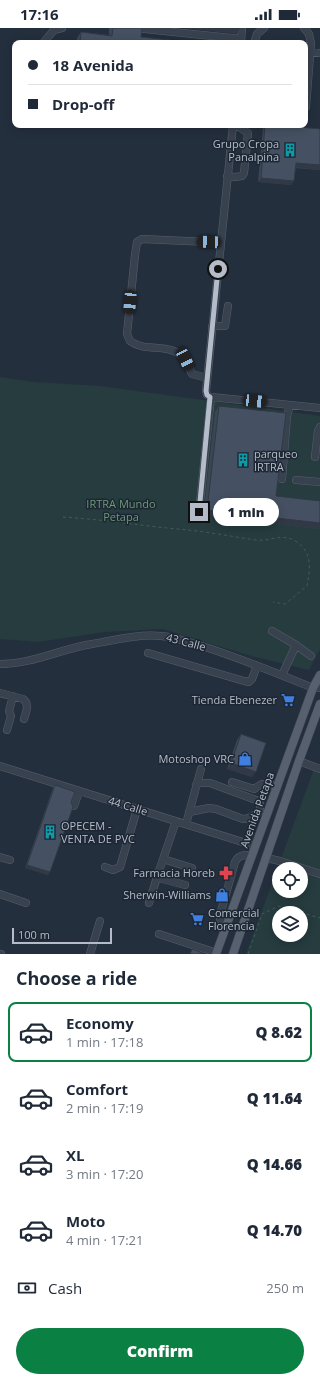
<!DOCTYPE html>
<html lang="en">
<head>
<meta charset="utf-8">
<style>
	body { margin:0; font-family:"Open Sans",sans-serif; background:#f2f2f3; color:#1f2937; height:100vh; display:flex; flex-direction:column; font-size:15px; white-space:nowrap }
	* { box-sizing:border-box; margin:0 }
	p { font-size:13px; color:#747a83 }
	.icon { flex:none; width:22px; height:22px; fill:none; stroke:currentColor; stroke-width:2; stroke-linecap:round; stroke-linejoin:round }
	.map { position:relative; height:926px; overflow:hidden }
	.sheet { display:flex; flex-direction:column; background:#fff; flex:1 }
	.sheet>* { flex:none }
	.guide { position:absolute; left:12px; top:12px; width:296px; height:88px; border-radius:8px; box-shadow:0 2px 10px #0003; display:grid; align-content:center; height:88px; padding:0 16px; background:#fff }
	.fabs { position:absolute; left:272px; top:834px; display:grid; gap:8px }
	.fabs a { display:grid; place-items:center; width:36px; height:36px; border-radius:50%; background:#fff; box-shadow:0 2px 10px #0003; font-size:20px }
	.scale { position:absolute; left:12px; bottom:10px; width:100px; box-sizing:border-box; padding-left:4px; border:2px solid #b4bcc9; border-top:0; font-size:11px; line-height:14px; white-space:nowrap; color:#b4bcc9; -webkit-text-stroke:3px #1d2633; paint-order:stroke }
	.end { position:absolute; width:18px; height:18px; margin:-9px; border:5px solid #b4bcc9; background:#111; box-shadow:0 0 0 2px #111 }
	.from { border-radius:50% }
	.bubble { position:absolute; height:28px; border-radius:14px; background:#fff; box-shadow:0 2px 10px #0003; font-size:13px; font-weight:800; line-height:28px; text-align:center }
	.car { position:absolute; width:12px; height:24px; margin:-12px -6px; border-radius:5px; box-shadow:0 0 3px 1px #0007; background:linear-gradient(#222 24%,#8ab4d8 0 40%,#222 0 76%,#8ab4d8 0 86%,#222 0) }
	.guide b { display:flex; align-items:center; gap:14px; height:38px; font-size:15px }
	.guide b+b { border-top:1px solid #e0e1e3 }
	.guide i { width:10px; height:10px; background:#1f2937 }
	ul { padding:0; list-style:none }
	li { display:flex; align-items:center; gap:12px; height:60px; margin:0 8px 6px; padding:0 8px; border:2px solid transparent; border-radius:8px }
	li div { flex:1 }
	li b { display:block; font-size:15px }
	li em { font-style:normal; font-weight:800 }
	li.selected { border-color:#0b8043 }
	li>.icon { width:36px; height:36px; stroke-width:1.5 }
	h2 { padding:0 16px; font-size:18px; line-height:48px }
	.pay { display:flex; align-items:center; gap:10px; height:44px; padding:0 16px; font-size:15px }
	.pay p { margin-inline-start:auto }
	.cta { display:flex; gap:8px; margin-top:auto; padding:8px 16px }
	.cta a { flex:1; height:46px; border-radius:24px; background:#0b8043; color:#fff; font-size:16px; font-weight:800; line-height:46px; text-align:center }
	.status { display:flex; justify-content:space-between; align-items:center; height:28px; padding:0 20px; background:#fff; direction:ltr }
	.status svg { height:11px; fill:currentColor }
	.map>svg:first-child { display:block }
	.green { fill:#263c3f; fill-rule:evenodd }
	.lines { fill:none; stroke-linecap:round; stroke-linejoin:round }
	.minor-casing { stroke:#565f6c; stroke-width:8 }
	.major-casing { stroke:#414a57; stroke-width:9 }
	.path { stroke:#44595c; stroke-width:1; stroke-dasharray:3 3; stroke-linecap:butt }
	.minor { stroke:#38414e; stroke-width:7 }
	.major { stroke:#56606e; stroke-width:8 }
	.wall { fill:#3b4654 }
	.shaded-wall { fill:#303945 }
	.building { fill:#455162; stroke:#303945 }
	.route { stroke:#b4bcc9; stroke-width:5 }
	.labels { text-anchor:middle; stroke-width:3; stroke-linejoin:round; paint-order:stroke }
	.poi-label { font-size:11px; fill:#b4bcc9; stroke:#1d2633; text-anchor:end }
	.park-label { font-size:11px; fill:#6b9a76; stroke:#1d2633 }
	.street-label { font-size:11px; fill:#b4bcc9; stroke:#1d2633 }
</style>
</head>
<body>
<div class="status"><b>17:16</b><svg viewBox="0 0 49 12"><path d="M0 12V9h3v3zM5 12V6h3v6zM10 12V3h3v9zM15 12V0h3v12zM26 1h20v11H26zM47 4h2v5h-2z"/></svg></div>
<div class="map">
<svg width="320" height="926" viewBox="0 0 320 926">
	<rect width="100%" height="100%" fill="#242f3e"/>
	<path class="green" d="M0,349L34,354L100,358L320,388V621L309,642L251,628L163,601L105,604L38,614L0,611Z
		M314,741L320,744V926H246ZM279,841H301V863H279ZM279,885H301V907H279Z"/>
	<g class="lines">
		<g class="minor-casing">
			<path id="minor" d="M135,0L241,11
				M304,0L309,6L311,15L306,79
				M44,14L54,2L62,0
				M241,14L242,0
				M254,15L257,6L264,0
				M305,23L320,25
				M233,97L206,363L207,367L211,369L320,380
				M227,148L235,149L242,148L244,145L248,105L236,97
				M212,298H225L228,278
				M207,350L192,346C189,339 185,329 178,325C163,316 145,324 130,313L127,306L135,227L137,214L142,211L209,214L221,216
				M315,429L318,403L320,399
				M282,451L287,388L290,377
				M296,452L320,454
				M199,484L211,369
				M272,603L296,617L282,647
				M296,617L311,628
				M148,625L244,653L249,654L252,651L257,638
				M0,636C33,636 60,621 92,616C114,612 138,606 161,608C175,609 189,614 202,618C240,630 276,645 313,660H320
				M0,665L23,671C30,676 26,684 24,691
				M7,702L11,688L9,683L13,668
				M299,733L320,741
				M0,738L255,818
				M232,754L254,761L262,756L277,758
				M74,778L79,764
				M189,784L209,780L216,781L243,791C250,791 254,787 260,783V776L259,773L210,755H200L196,757
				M176,793L158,846L159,850L185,857
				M186,796L201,741
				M0,829L10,832
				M266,830L280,833L320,846
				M163,831L192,840
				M105,839L113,842L120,839L137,781
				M0,866L26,875
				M149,875L158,846
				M227,896L220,891V887L235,834C239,826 245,827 252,827
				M159,906L217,925
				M0,926H1
				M90,926L100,893"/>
		</g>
		<g class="major-casing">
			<path id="major" d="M216,926L313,660L320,647
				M233,926L299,733L320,676"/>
		</g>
		<path class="path" d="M63,489C94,491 125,495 157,499C175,501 193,502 211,505C226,507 241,510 256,512C269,514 283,504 297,514C313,525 310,542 307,558L285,576L273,574
			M248,926L262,886L279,878L320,890"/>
		<use href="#minor" class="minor"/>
		<use href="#major" class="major"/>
	</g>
	<path class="wall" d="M109,0H142L141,9L169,15H77V10L81,4L109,7Z
		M265,97H277L320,142L295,140L291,157L258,154L263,100Z
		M219,378L276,468L320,473V501L203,488L215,384Z
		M241,706L252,749L227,741L237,712Z
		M55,757L71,774L48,847L25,840L53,760Z"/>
	<path class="shaded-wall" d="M183,0H240L237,6Z
		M296,135L320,137V142L293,139Z
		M261,150L294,153L291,157L258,154Z
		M207,482L320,495V501L203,488Z
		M231,735L256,744L252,749L227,741Z
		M27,837L50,844L48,847L25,840Z"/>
	<path class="building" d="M113,0H142L141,9L170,12L169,15H80L81,4L112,8Z
		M265,97H277L320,101V137L296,135L294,153L261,150Z
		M219,378L286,385L276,468L320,473V495L207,482Z
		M241,706L266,715L256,744L231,735Z
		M55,757L75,764L71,774L73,779L50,844L27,837Z
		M192,921L202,925V926H190Z"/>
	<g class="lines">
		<path class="route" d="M199,484L210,369L207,367L206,363L218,241"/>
	</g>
	<defs>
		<g id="building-bare" transform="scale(1.08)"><path d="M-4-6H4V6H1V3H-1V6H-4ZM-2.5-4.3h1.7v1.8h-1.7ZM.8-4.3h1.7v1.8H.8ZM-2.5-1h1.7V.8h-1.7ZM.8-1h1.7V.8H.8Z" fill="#0f9aa8" stroke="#1d2633" stroke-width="2.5" paint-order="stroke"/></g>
		<g id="supermarket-bare" transform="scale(1.08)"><path d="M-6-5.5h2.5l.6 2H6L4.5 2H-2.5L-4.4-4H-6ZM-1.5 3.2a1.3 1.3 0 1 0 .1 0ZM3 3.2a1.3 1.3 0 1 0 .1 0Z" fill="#3f7fe0" stroke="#1d2633" stroke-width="2.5" paint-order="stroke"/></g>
		<g id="shop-bare" transform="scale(1.08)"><path d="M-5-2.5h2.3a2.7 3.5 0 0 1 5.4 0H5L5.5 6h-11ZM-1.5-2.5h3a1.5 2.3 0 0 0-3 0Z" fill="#3f7fe0" stroke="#1d2633" stroke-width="2.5" paint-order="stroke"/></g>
		<g id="pharmacy-bare" transform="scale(1.08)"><path d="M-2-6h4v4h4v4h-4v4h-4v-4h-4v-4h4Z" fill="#e0444e" stroke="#1d2633" stroke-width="2.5" paint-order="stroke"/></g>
	</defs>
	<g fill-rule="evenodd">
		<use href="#building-bare" x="290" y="122"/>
		<use href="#building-bare" x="243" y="432"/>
		<use href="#supermarket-bare" x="288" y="672"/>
		<use href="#shop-bare" x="245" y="731"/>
		<use href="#building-bare" x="50" y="804"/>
		<use href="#pharmacy-bare" x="226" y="845"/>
		<use href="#shop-bare" x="222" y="867"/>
		<use href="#supermarket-bare" x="197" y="891"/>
	</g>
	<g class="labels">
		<g class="poi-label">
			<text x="279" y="120">Grupo Cropa<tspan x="279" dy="13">Panalpina</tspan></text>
			<text x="254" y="430" text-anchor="start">parqueo<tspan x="254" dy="13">IRTRA</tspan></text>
			<text x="277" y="676">Tienda Ebenezer</text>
			<text x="234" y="735">Motoshop VRC</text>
			<text x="61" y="802" text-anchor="start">OPECEM -<tspan x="61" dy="13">VENTA DE PVC</tspan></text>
			<text x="215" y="849">Farmacia Horeb</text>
			<text x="211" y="871">Sherwin-Williams</text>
			<text x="208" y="889" text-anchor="start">Comercial<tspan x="208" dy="13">Florencia</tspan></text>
		</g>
		<g class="park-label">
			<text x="121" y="480">IRTRA Mundo<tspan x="121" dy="13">Petapa</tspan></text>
		</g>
		<g class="street-label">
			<text transform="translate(186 614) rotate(15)" y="4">43 Calle</text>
			<text transform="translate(128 778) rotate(17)" y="4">44 Calle</text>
			<text transform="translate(257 782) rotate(-70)" y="4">Avenida Petapa</text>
		</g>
	</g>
</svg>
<div class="fabs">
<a><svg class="icon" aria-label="locate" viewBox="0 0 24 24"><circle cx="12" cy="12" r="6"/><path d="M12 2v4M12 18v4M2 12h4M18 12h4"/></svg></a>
<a><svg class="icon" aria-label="layers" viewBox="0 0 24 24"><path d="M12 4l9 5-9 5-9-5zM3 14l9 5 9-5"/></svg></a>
</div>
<div class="scale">100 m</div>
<i class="end from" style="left:218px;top:241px"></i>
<i class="end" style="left:199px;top:484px"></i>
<div class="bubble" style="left:213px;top:470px;width:66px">1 min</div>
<i class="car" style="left:209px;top:214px;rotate:272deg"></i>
<i class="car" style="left:130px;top:274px;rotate:185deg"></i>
<i class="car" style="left:185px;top:331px;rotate:154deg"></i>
<i class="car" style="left:255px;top:373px;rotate:96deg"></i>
<div class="guide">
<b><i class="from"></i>18 Avenida</b>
<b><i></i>Drop-off</b>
</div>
</div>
<section class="sheet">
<h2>Choose a ride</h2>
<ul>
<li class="selected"><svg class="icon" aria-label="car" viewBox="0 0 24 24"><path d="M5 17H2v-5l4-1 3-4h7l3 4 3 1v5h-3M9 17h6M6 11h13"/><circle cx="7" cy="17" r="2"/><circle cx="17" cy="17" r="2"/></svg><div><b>Economy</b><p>1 min · 17:18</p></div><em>Q 8.62</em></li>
<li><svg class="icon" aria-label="car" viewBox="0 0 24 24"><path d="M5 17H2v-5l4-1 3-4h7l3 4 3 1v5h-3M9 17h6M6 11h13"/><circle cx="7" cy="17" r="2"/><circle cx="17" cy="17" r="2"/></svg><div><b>Comfort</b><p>2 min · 17:19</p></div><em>Q 11.64</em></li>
<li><svg class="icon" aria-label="car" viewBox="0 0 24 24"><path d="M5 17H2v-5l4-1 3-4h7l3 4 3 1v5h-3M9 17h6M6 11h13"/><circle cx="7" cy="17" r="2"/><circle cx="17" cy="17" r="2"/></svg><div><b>XL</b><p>3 min · 17:20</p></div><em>Q 14.66</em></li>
<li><svg class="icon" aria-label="car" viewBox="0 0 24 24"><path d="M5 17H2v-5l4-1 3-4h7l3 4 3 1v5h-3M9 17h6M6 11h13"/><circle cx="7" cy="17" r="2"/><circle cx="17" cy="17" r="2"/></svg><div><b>Moto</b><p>4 min · 17:21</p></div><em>Q 14.70</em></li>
</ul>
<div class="pay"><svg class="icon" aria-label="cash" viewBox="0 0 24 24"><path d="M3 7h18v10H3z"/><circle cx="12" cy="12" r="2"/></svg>Cash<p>250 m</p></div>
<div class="cta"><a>Confirm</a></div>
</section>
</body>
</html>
